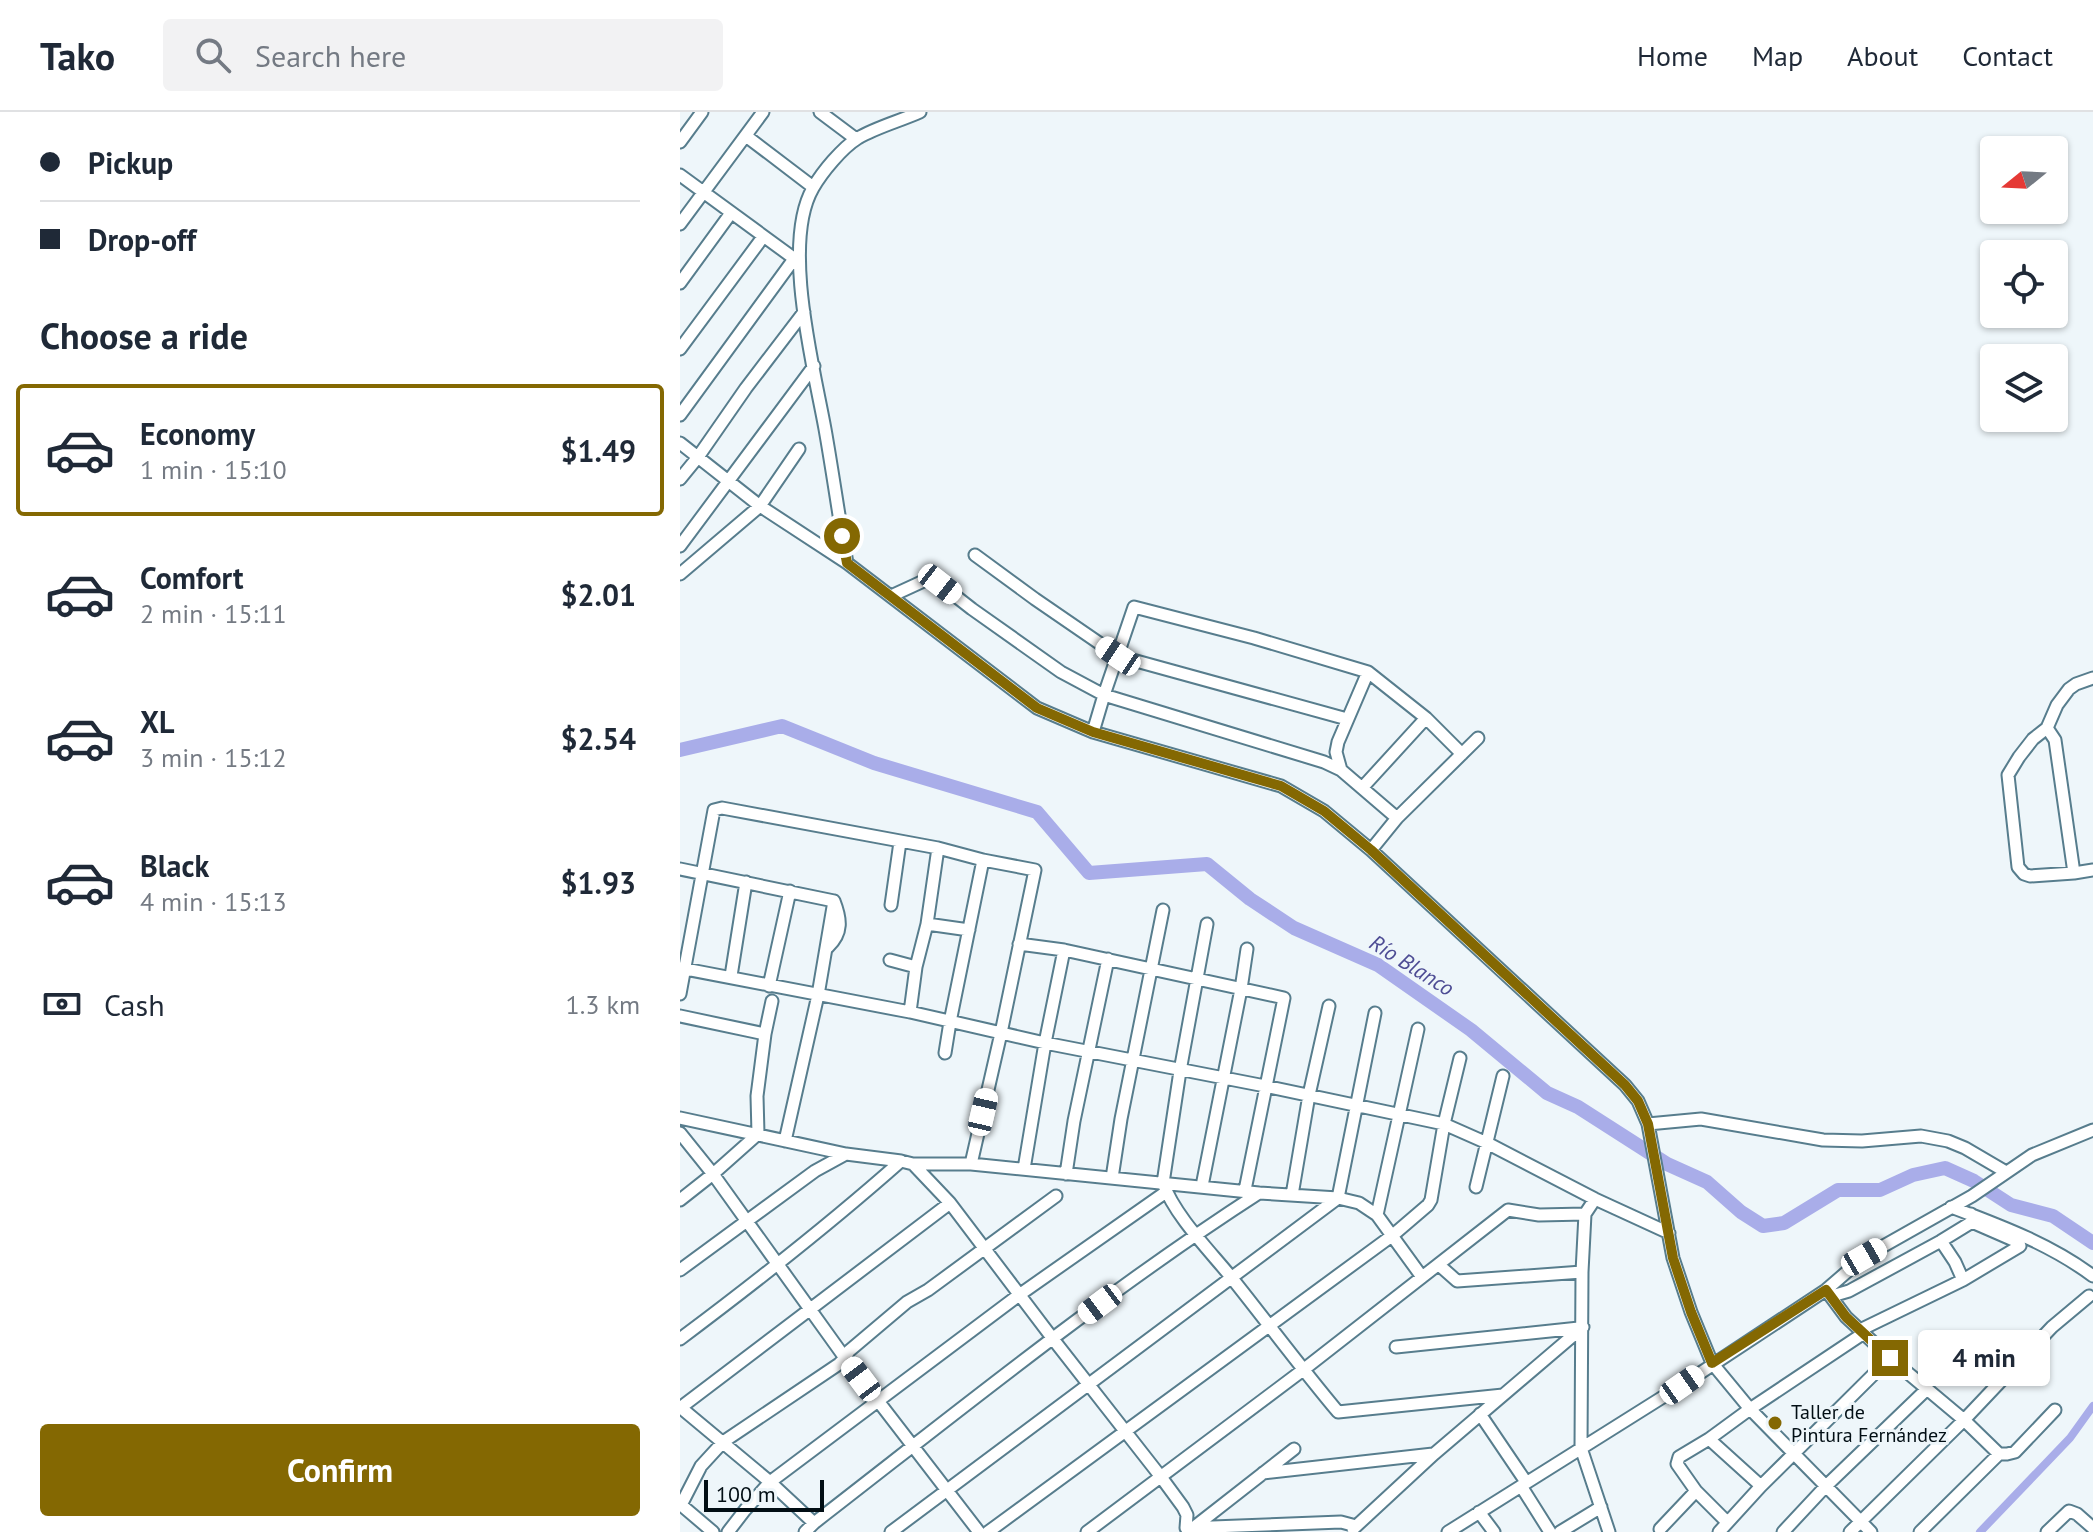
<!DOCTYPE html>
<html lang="en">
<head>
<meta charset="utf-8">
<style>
	body { margin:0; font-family:"PT Sans",sans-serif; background:#f2f2f3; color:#1f2937; height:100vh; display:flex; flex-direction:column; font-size:30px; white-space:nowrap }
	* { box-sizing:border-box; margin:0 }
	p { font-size:26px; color:#747a83 }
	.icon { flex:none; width:44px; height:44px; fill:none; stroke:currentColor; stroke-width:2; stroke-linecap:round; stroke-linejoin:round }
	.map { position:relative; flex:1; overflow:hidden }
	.side { display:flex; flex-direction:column; background:#fff; width:680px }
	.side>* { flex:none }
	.top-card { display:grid; align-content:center; height:176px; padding:0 40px; background:#fff }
	.needle { width:52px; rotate:252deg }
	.buttons { position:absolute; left:1300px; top:24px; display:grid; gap:16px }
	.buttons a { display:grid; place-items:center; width:88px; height:88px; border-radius:8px; background:#fff; box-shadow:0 2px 6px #0004; font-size:40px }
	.scale { position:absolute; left:24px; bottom:20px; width:120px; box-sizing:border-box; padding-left:8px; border:4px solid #020e14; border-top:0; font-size:22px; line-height:28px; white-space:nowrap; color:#020e14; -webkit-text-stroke:6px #eef6fa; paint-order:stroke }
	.end { position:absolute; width:36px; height:36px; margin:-18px; border:10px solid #846802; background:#fff; box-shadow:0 0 0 4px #fff }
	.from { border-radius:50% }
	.bubble { position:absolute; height:56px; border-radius:8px; background:#fff; box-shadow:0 2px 6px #0004; font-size:26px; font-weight:600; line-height:56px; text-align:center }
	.car { position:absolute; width:24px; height:48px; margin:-24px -12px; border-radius:10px; box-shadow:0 0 6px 2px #0007; background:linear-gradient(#fff 24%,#345 0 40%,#fff 0 76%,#345 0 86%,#fff 0) }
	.top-card b { display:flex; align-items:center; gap:28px; height:76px; font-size:30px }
	.top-card b+b { border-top:2px solid #e0e1e3 }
	.top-card i { width:20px; height:20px; background:#1f2937 }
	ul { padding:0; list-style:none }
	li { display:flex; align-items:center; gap:24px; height:132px; margin:0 16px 12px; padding:0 24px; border:4px solid transparent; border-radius:8px }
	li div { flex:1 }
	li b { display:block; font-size:30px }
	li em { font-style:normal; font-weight:600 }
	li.on { border-color:#846802 }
	li>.icon { width:72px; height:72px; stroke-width:1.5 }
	h2 { padding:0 40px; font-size:36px; line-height:96px }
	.pay { display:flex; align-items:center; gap:20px; height:88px; padding:0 40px; font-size:30px }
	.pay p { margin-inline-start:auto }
	.action { display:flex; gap:16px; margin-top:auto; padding:16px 40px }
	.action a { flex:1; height:92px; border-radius:8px; background:#846802; color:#fff; font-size:32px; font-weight:600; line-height:92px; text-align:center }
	header { display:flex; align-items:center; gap:48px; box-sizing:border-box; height:112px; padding:0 40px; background:#fff; border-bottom:2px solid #e0e1e3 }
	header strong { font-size:38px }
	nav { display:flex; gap:44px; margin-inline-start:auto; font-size:28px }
	.search { width:560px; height:72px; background:#f2f2f3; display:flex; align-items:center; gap:20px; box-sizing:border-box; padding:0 28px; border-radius:8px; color:#747a83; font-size:30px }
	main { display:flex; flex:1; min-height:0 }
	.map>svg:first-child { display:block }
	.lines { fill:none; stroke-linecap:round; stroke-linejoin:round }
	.canal { stroke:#a9ade9; stroke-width:8 }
	.river { stroke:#a9ade9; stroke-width:14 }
	.minor-casing { stroke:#577d8d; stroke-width:15 }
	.minor { stroke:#fff; stroke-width:11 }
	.route { stroke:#846802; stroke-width:10 }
	.poi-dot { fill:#846802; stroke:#eef6fa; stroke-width:3 }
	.labels { text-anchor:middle; stroke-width:6; stroke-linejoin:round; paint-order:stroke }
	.poi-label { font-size:20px; fill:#020e14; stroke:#eef6fa; text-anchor:start }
	.water-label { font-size:22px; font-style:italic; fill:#4d4c94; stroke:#eef6fa }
</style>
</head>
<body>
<header>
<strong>Tako</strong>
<div class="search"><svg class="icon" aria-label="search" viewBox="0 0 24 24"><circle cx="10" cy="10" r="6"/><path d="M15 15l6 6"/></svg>Search here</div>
<nav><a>Home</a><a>Map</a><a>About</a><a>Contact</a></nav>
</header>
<main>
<section class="side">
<div class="top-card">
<b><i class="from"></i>Pickup</b>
<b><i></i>Drop-off</b>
</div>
<h2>Choose a ride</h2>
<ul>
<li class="on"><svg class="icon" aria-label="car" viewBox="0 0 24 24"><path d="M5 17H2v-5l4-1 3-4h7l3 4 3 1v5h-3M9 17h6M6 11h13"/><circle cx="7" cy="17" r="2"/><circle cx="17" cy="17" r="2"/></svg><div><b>Economy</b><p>1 min · 15:10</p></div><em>$1.49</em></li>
<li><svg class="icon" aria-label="car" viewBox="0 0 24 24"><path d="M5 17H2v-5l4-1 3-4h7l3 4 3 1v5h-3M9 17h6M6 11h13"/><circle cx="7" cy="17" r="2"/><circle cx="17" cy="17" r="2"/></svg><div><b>Comfort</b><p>2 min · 15:11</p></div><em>$2.01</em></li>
<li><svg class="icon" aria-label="car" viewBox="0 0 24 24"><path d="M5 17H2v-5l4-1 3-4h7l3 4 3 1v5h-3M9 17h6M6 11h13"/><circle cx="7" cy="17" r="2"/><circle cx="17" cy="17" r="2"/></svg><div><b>XL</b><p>3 min · 15:12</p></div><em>$2.54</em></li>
<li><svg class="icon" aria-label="car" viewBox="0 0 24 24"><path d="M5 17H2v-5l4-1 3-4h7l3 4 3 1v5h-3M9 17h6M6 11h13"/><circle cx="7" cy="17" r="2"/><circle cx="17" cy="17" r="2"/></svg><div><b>Black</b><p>4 min · 15:13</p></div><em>$1.93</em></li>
</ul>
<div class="pay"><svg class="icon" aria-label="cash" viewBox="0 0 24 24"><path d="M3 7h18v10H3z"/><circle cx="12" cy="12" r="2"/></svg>Cash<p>1.3 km</p></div>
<div class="action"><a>Confirm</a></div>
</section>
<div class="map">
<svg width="1413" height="1420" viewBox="0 0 1413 1420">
	<rect width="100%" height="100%" fill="#eef6fa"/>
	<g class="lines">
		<path class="canal" d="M1300,1420L1390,1326L1413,1294"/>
		<path class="river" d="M0,638L102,614L194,651L357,700L409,761L527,752L570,787L614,816L698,853L791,918L867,981L898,995L987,1052L1027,1070L1061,1100L1083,1114L1104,1111L1158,1078H1200L1233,1063L1265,1056L1294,1069L1331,1093L1373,1104L1413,1131"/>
		<g class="minor-casing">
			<path id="minor" d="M140,0L176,27
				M66,24L133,75
				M0,30L22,0
				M0,63L119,150
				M0,112L83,0
				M0,171L51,101
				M0,237L83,125
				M0,303L114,147
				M0,331L80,394L167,451L357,596L413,620L601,674L644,699L691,738L945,973L958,989L968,1012L993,1146L1011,1200L1032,1251L1070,1297L1191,1420
				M0,367L18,345L66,276L124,200
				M0,434L134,254
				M295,443L355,487L438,544L667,607
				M167,451C159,406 153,362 145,317C134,256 101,131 133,76C142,60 162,36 178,26C197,15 220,9 240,0
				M0,462L80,394L119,337
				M211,484L248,467L260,472L292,497L381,560L424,583L644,650L661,658L717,706
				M1413,566L1396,572L1389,577L1377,593L1367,616L1353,627L1339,645L1328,663L1338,755L1344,762L1350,764L1394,761L1413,758
				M1367,616L1375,628L1394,761
				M413,620L424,583L454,495L574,526L688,560L746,606L782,642
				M661,658L656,640L658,630L688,560
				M682,676L746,606
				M691,738L717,706L798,626
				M0,757L154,789
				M211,793L220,730
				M247,812L289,818
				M527,812L500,959L483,1071C495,1104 529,1138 551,1165C587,1210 621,1256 658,1300L823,1283
				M339,832L384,838L604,886L565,1078
				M148,835C163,821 161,807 154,789
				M210,848L236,855
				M0,856L230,900L365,931L585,974L764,1012L807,1031L915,1087L989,1121
				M51,864L66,770
				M89,874L110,779
				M0,882L34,698L42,696L258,736L303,748L355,758L321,921L291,1052
				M230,900L236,855L247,812L258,736
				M0,904L85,922L77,984L78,1022L33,1062L0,1088
				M85,922L92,889
				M265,941L270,910L303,748
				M0,1006L166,1042L221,1049L233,1052H291L579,1081L658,1086L679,1091L697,1103L742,1165
				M968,1012L1021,1007L1143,1028L1182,1029L1241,1024L1268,1029L1285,1036L1326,1060
				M0,1021L33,1062L165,1246L299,1420
				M105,1029L138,883L154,789
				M233,1052L270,1091L373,1227L481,1365L503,1395L507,1403L506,1416L661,1410L676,1414
				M344,1057L365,931L384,838
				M386,1062L394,1009L428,847
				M432,1066L441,1007L483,798
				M522,1074L561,877L567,837
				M796,1075L823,964
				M612,1083L629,983L649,894
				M915,1087L905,1102L902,1160L901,1336L929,1420
				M1271,1095C1321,1114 1370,1132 1413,1164
				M697,1103L738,917
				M1261,1129L1292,1110
				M759,1153L777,1169L902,1160
				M0,1158L135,1059L166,1042
				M1146,1178L1166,1205L1180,1218L1210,1246L1284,1308L1319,1342
				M1152,1184L1169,1179L1261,1129L1275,1150L1283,1168
				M1180,1218L1283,1168L1340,1134L1338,1130L1292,1110L1291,1102
				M0,1227C76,1170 150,1112 221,1049
				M716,1235L899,1216
				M0,1295L90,1370L134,1411
				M0,1296L270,1091
				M800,1302L846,1370
				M583,1361L753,1342
				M841,1374L870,1420
				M1081,1374L1029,1327L1070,1297L1184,1221
				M1016,1379L1047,1410
				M0,1392L33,1420
				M1,1393L21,1354L43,1330L159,1252L165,1246L169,1239L227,1190L248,1178L376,1084
				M799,1400L814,1420
				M513,1416L614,1337
				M673,1417L754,1342L903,1215
				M980,1417L1016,1379L997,1352L999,1345L1029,1327
				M48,1420L65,1398L90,1370L339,1183L486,1080
				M125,1420L134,1411C280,1298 424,1181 579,1081
				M211,1420L658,1086L695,901
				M308,1420L713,1123L748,1093L751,1088L764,1012L780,946
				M407,1420L623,1258L828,1098L859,1103L905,1102
				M768,1420L1002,1273L1146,1178L1184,1145L1292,1084L1352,1043L1413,1018
				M880,1420L921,1395
				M1039,1420L1081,1374L1210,1246
				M1103,1420L1145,1375L1247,1277
				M1170,1420L1284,1308L1372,1215L1409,1184
				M1240,1420L1319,1342H1327L1335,1340L1375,1298
				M1367,1420L1389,1399L1397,1402L1413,1416"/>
		</g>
		<use href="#minor" class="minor"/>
	</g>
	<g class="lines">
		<path class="route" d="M162,424L167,451L357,596L413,620L601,674L644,699L691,738L945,973L958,989L968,1012L993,1146L1011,1200L1032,1251L1146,1178L1166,1205L1210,1246"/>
	</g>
	<circle class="poi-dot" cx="1095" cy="1311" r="8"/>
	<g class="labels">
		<g class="poi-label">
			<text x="1111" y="1307">Taller de<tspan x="1111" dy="23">Pintura Fernández</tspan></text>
		</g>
		<g class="water-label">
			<text transform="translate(732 853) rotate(32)" y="8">Río Blanco</text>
		</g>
	</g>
</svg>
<div class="buttons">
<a><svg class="needle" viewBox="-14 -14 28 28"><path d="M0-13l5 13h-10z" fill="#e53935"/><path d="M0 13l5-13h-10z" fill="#747a83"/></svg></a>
<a><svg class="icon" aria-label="locate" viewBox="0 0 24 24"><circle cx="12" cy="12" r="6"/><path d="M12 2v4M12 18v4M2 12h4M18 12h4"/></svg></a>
<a><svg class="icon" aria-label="layers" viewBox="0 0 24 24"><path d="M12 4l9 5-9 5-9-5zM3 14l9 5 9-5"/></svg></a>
</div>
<div class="scale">100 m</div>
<i class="end from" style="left:162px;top:424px"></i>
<i class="end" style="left:1210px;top:1246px"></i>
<div class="bubble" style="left:1238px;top:1218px;width:132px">4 min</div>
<i class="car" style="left:260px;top:472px;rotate:128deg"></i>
<i class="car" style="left:438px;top:544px;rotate:304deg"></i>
<i class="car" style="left:303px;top:1000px;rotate:13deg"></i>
<i class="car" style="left:1184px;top:1145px;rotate:60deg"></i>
<i class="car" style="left:420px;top:1192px;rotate:233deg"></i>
<i class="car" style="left:181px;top:1267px;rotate:323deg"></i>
<i class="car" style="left:1002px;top:1273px;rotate:55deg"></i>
</div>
</main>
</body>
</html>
